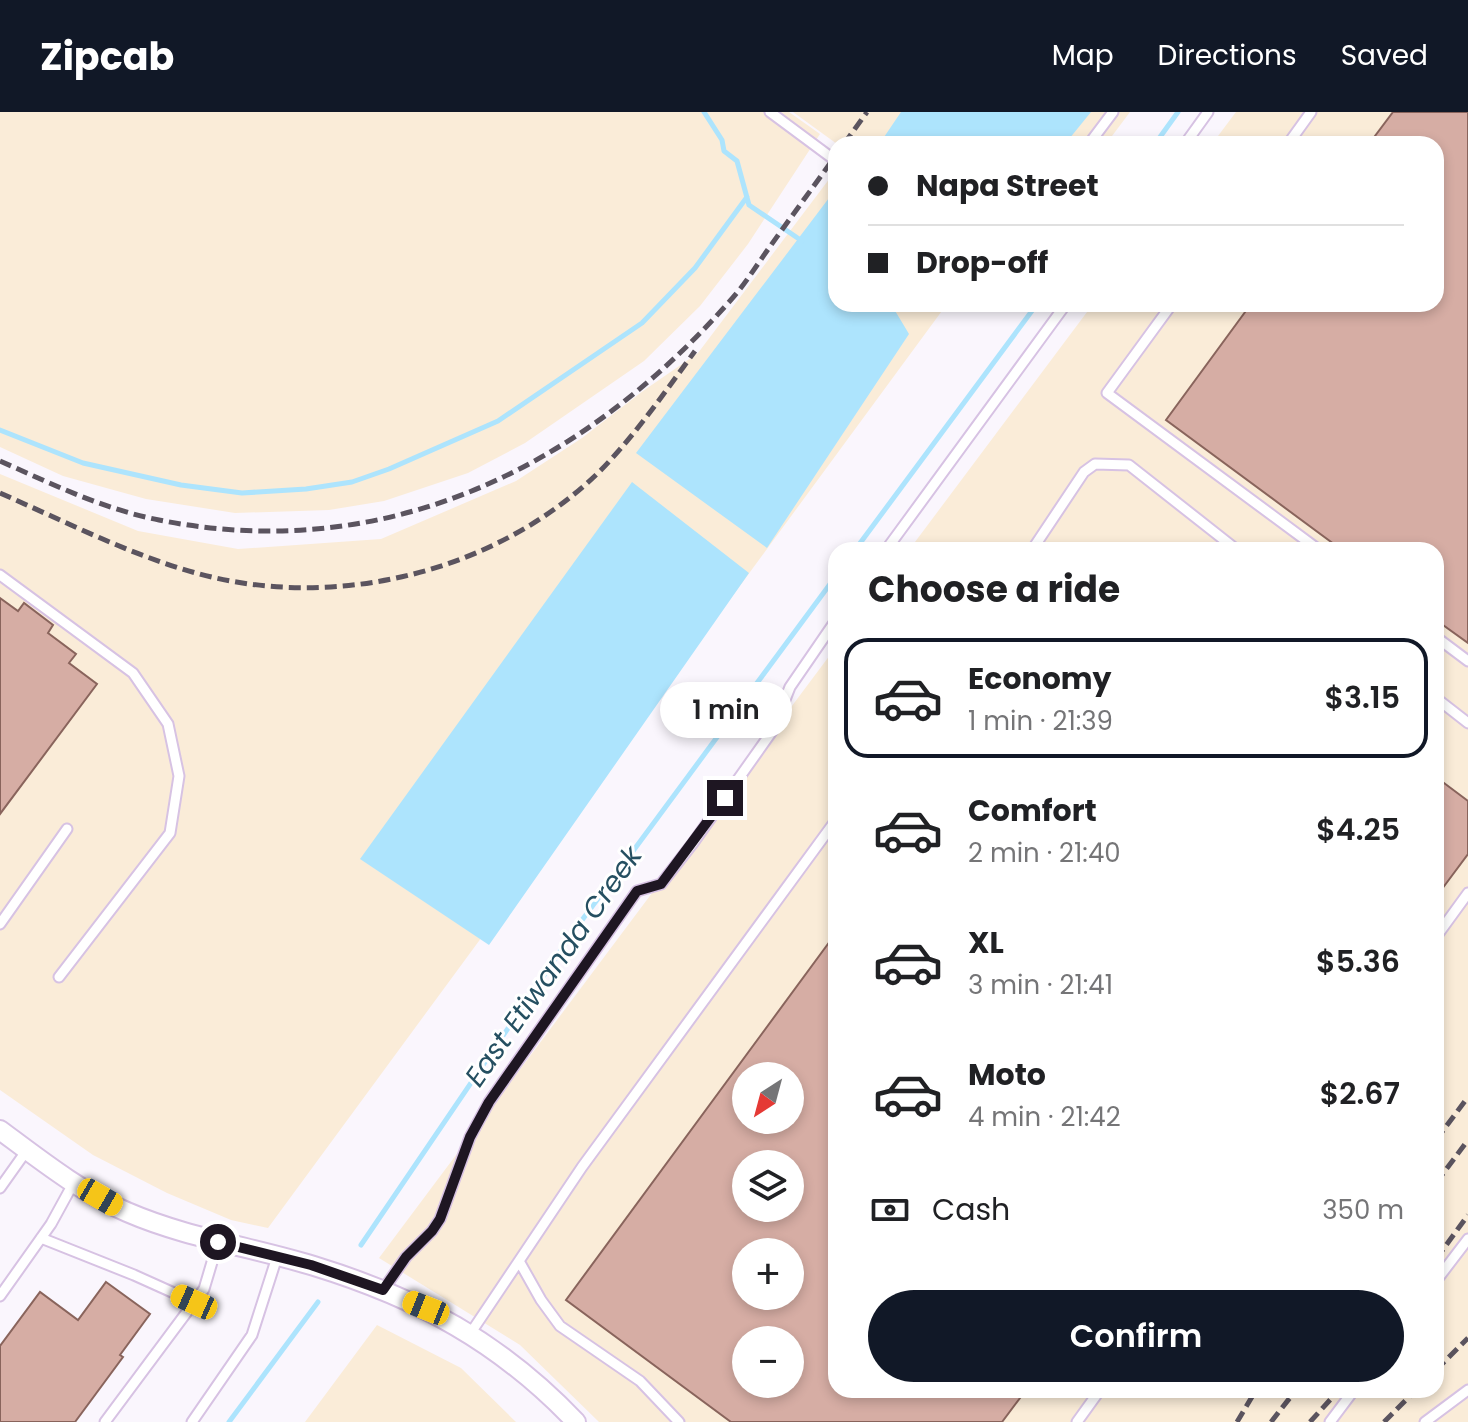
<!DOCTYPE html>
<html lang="en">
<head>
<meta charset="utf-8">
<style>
	body { margin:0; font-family:Poppins,sans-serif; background:#f2f2f2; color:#202124; height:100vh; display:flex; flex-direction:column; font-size:30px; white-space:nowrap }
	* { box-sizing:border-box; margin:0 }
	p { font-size:26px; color:#757577 }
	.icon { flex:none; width:44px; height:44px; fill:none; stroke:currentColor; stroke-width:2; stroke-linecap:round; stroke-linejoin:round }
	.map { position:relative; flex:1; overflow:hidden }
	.side { position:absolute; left:828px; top:430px; width:616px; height:856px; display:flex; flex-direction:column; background:#fff; border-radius:24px; box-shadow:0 4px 12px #0003 }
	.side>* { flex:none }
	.hud { position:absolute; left:828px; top:24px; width:616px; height:176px; border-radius:24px; box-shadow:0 4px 12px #0003; display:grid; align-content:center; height:176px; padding:0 40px; background:#fff }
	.needle { width:52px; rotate:216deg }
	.buttons { position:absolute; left:732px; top:950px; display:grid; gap:16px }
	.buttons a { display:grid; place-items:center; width:72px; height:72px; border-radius:50%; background:#fff; box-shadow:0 4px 12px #0003; font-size:40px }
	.end { position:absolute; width:36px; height:36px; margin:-18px; border:10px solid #1e1622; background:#fff; box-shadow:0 0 0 4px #fff }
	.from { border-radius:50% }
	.bubble { position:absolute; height:56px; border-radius:28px; background:#fff; box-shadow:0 4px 12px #0003; font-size:26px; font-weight:600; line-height:56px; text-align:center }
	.car { position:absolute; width:24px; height:48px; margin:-24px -12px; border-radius:10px; box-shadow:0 0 6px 2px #0007; background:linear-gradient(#f5c518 24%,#345 0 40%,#f5c518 0 76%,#345 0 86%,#f5c518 0) }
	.hud b { display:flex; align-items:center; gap:28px; height:76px; font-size:30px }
	.hud b+b { border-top:2px solid #e0e0e0 }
	.hud i { width:20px; height:20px; background:#202124 }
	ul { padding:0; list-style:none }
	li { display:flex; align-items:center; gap:24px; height:120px; margin:0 16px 12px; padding:0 24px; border:4px solid transparent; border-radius:24px }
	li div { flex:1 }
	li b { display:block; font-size:30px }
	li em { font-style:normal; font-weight:600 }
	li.selected { border-color:#111827 }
	li>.icon { width:72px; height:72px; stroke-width:1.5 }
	h2 { padding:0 40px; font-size:36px; line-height:96px }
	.pay { display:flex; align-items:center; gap:20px; height:88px; padding:0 40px; font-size:30px }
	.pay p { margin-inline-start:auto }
	.cta { display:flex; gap:16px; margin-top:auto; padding:16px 40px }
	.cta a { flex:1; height:92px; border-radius:48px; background:#111827; color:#fff; font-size:32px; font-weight:600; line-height:92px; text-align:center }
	header { display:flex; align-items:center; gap:48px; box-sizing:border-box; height:112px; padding:0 40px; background:#111827; color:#fff }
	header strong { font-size:38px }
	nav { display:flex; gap:44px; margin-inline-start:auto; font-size:28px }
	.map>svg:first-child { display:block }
	.industrial { fill:#faecd8; fill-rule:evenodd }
	.water { fill:#ade4fd }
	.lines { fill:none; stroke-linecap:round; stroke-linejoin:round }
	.stream { stroke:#ade4fd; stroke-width:5 }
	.building { fill:#d6ada4; stroke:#89645c; stroke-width:2; fill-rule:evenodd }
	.lane-casing { stroke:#d7c2e3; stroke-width:13 }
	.street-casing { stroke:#d7c2e3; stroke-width:22 }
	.lane { stroke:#fff; stroke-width:9 }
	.street { stroke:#fff; stroke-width:18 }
	.rail { stroke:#5b545f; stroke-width:5; stroke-dasharray:12 6; stroke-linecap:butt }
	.route { stroke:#1e1622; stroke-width:10 }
	.labels { text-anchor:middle; stroke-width:6; stroke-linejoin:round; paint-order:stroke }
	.water-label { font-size:28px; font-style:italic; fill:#254f61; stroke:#fff }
</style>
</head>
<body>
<header>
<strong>Zipcab</strong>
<nav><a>Map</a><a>Directions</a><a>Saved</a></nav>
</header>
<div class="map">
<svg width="1468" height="1310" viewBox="0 0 1468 1310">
	<rect width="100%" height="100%" fill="#faf6fd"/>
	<path class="industrial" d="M0,0H789L820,22L748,132L700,194L644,249L525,331L468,361L384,389L329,398L235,401L146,387L63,364L0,335Z
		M793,0H1130L1106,32H837Z
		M1236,0H1468V1310H599L520,1233L379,1146L836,535V1278H1436V438H909L1093,192H1436V32H1212ZM746,964H790V1008H746ZM746,1052H790V1096H746ZM746,1140H790V1184H746ZM746,1228H790V1272H746Z
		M830,66L836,70V192H947L268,1116L231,1108L167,1081L93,1043L0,978V362L138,419L238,437L381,427L516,369L582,326L643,279L698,241Z
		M377,1213L461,1256L516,1310H305Z"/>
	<path class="water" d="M901,0H1091L1065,32H882L880,31Z
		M832,82L836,85V192H891L909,222L767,436L636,341Z
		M632,370L749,461L489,833L360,747Z"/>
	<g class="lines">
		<path class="stream" d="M704,0L722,28L724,39L737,49L749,93L802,129
			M1155,32L1178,0
			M0,318L83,351L181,373L242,381L306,377L352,370L389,357L498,309L642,211L695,156L747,85
			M855,438L1037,192
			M361,1133L574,819L836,464
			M229,1310L318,1190"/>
	</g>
	<path class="building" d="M1393,0H1468V531L1436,508V438H1342L1166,308L1251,192H1436V32H1369Z
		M0,486L18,499L24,491L53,513L48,521L76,542L69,551L97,572L0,702Z
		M1436,665L1468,689V742L1442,777L1436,773Z
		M836,821V1278H1026L1002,1310H731L566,1188ZM746,964H790V1008H746ZM746,1052H790V1096H746ZM746,1140H790V1184H746ZM746,1228H790V1272H746Z
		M106,1170L150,1202L120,1243L123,1245L75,1310H0V1234L40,1180L78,1208Z"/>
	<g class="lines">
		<g class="lane-casing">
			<path id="lane" d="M770,0L836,49
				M1089,32L1113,0
				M1185,32L1208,0
				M1288,32L1311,0
				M1172,192L1107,281L1319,438
				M886,438L1066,192
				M1032,438L1084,360L1095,352L1129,353L1237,438
				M0,463L133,561L168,612L179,664L170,721L59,865
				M1436,525L1468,549
				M1436,586L1468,611
				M0,812L67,717
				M1436,825L1468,781
				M0,1076L27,1038
				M41,1126L134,1163L194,1190
				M519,1149L541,1188L560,1214L640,1269L679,1310
				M1436,1169L1468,1127
				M383,1178L406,1145L432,1119L440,1107L470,1025L489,990L637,779L661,772L693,731L773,618L790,575L836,508
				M0,1184L51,1112L74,1070
				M470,1222L582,1055L836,708
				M105,1310L204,1177L218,1130
				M192,1310L252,1223L277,1145
				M1077,1310L1100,1278
				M1330,1310L1354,1278
				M1425,1310L1468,1278"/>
		</g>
		<g class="street-casing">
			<path id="street" d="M0,1018C39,1047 82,1081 127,1100C187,1126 252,1135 314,1154C418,1186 500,1230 576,1310"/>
		</g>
		<use href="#lane" class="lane"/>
		<use href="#street" class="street"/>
		<path class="rail" d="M844,32L867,0
			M0,349C52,372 103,397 159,408C384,453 581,357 729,190C744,174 756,154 769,136C791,105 814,74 836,43
			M0,381C64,409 128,442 196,461C335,500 498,460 601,358C636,322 665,280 695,239
			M1436,1028L1468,985
			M1436,1071L1468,1028
			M1436,1147L1468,1103
			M1436,1258L1468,1226
			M1237,1310L1256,1278
			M1271,1310L1296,1278
			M1310,1310L1339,1278
			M1384,1310L1416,1278"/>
	</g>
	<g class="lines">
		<path class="route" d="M218,1130L311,1153L383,1178L406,1145L432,1119L440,1107L470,1025L489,990L637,779L661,772L725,686"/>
	</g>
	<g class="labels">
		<g class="water-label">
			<text transform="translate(553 854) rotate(-55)" y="10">East Etiwanda Creek</text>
		</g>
	</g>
</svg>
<div class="buttons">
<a><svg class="needle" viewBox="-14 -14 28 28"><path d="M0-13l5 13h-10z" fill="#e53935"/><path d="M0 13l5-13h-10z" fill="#757577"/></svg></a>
<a><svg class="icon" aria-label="layers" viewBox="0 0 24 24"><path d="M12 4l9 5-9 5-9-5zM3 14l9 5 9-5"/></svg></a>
<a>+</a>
<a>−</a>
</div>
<i class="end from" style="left:218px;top:1130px"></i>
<i class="end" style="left:725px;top:686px"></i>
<div class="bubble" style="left:660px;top:570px;width:132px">1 min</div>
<i class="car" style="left:100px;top:1085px;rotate:120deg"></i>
<i class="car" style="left:194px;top:1190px;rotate:294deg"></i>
<i class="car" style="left:426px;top:1196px;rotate:292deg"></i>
<div class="hud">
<b><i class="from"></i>Napa Street</b>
<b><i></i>Drop-off</b>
</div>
<section class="side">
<h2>Choose a ride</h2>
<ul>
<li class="selected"><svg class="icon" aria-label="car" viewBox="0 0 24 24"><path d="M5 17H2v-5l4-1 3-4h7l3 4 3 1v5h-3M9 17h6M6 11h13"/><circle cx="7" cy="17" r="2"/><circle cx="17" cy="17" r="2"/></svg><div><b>Economy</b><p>1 min · 21:39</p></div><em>$3.15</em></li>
<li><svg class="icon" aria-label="car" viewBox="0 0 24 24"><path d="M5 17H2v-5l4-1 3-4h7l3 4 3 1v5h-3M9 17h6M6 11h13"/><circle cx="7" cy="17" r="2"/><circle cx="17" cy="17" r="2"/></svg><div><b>Comfort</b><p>2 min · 21:40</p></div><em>$4.25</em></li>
<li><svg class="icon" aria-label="car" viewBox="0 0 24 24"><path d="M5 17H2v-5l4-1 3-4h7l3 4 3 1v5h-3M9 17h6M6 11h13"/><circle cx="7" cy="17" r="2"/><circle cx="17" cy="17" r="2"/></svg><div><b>XL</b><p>3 min · 21:41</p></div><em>$5.36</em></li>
<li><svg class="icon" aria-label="car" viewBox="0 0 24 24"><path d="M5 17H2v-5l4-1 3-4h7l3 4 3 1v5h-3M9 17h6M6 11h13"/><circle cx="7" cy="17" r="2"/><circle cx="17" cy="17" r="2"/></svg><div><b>Moto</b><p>4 min · 21:42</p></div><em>$2.67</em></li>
</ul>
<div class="pay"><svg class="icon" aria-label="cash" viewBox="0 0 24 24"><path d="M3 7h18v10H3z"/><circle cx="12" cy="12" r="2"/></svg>Cash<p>350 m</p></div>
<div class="cta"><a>Confirm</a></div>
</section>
</div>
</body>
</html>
